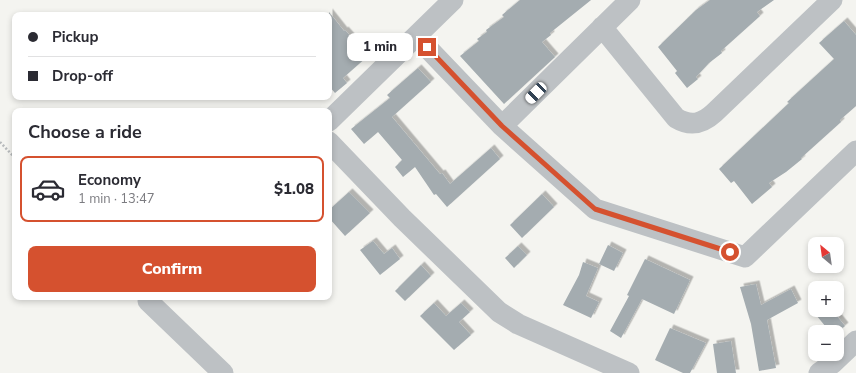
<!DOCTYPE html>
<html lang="en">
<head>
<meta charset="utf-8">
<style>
	body { margin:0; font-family:"Nunito Sans",sans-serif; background:#f7f7f7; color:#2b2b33; height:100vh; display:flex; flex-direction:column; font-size:15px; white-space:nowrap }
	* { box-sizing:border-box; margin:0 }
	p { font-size:13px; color:#7c7c81 }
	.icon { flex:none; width:22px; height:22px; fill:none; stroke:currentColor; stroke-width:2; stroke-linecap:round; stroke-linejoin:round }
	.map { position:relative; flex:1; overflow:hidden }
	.side { position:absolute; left:12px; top:108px; width:320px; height:192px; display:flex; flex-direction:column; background:#fff; border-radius:8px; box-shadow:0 2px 6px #0003 }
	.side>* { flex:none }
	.hud { position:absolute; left:12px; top:12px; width:320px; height:88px; border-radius:8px; box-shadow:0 2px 6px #0003; display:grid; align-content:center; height:88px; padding:0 16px; background:#fff }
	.needle { width:26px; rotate:331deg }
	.buttons { position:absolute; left:808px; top:237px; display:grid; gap:8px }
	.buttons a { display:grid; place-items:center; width:36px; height:36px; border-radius:8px; background:#fff; box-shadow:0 2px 6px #0003; font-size:20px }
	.end { position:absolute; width:18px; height:18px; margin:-9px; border:5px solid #d5512f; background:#fff; box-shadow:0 0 0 2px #fff }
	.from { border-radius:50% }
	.bubble { position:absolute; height:28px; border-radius:8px; background:#fff; box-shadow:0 2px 6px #0003; font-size:13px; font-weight:800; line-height:28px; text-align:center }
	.car { position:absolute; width:12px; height:24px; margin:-12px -6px; border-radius:5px; box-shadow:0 0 3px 1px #0007; background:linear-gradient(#fff 24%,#345 0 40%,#fff 0 76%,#345 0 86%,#fff 0) }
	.hud b { display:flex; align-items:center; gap:14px; height:38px; font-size:15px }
	.hud b+b { border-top:1px solid #e1e1e2 }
	.hud i { width:10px; height:10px; background:#2b2b33 }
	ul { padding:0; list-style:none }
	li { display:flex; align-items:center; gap:12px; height:66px; margin:0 8px 6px; padding:0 8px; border:2px solid transparent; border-radius:8px }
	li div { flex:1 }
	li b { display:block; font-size:15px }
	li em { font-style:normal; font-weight:800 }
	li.active { border-color:#d5512f }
	li>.icon { width:36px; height:36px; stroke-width:1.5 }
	h2 { padding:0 16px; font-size:18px; line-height:48px }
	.button { display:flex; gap:8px; margin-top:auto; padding:8px 16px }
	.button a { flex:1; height:46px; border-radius:8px; background:#d5512f; color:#fff; font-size:16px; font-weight:800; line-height:46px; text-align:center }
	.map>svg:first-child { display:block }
	.building { fill:#a4acb0; filter:url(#shadow) }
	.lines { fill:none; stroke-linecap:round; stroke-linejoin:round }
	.path { stroke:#b7babc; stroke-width:2.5; stroke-dasharray:2 2; stroke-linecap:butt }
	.minor { stroke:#bdc1c4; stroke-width:21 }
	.route { stroke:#d5512f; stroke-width:5 }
</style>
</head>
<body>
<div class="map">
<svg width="856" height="373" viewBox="0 0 856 373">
	<defs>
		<filter id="shadow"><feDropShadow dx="3.5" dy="-3.5" stdDeviation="0" flood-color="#0004"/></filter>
	</defs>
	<rect width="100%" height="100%" fill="#f4f4f0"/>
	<path class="building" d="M520,0H591L550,33L551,35L542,42L555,57L504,104L460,56L479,41L477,39L487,32L486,30L504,17L502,15Z
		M710,0H774L757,12L760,16L721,51L722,53L709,63L696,77L698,79L687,88L675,73L677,71L658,47L696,10Z
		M329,12L344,31L345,30L368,56L343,78L347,83L335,93L329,86Z
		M844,21L856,35V106L840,120L841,122L801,158L802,159L786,172L769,183L772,187L752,204L734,181L731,183L719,169L789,103L787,102L834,59L819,43Z
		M418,68L431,82L392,117L440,174L442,173L450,184L491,148L500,159L447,207L436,194L434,195L415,167L403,177L395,167L402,160L378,132L364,144L351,129L390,98L387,95Z
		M349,192L370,213L345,236L329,218V210Z
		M542,194L554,207L522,238L510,225Z
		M373,241L384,254L392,248L400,259L380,275L360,250Z
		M608,245L623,253L614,271L599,264Z
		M518,246L527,255L514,268L505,258Z
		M645,259L690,280L674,314L642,299L621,338L610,331L629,296L627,295Z
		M583,262L598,268L586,296L599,302L591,318L563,305L579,275Z
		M421,265L431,276L405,301L395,291Z
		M756,284L761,305L791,289L798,303L767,320L776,368L759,371L751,324L740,287Z
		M434,303L446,316L461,303L470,312L459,322L471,335L454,350L420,316Z
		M812,310H832L845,326L838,332H830Z
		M670,328L706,343L690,373H683L655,360Z
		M731,341L736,373H717L713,344Z"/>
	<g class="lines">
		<path class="path" d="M0,142L15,158"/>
		<path class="minor" d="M602,27L676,118C691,127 702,124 714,113L832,0
			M416,36L502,126L595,209L745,257L856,151
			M329,121L453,0
			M502,126L630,0
			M329,142L402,218L499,312L518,324L629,373
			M148,301L223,373
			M819,373L833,363L856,341"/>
	</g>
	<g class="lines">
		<path class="route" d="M427,47L502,126L595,209L730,252"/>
	</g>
</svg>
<div class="buttons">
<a><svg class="needle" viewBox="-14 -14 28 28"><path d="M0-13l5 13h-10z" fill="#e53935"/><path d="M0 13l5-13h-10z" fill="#7c7c81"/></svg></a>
<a>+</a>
<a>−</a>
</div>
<i class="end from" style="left:730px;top:252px"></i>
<i class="end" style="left:427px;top:47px"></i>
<div class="bubble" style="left:347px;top:33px;width:66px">1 min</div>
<i class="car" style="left:536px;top:93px;rotate:225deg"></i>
<div class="hud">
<b><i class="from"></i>Pickup</b>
<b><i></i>Drop-off</b>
</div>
<section class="side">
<h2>Choose a ride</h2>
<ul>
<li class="active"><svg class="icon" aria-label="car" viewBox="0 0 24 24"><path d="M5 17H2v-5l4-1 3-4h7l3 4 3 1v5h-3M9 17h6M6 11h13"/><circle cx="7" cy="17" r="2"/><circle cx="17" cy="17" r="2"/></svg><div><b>Economy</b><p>1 min · 13:47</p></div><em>$1.08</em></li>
</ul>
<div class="button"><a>Confirm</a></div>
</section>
</div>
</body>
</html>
